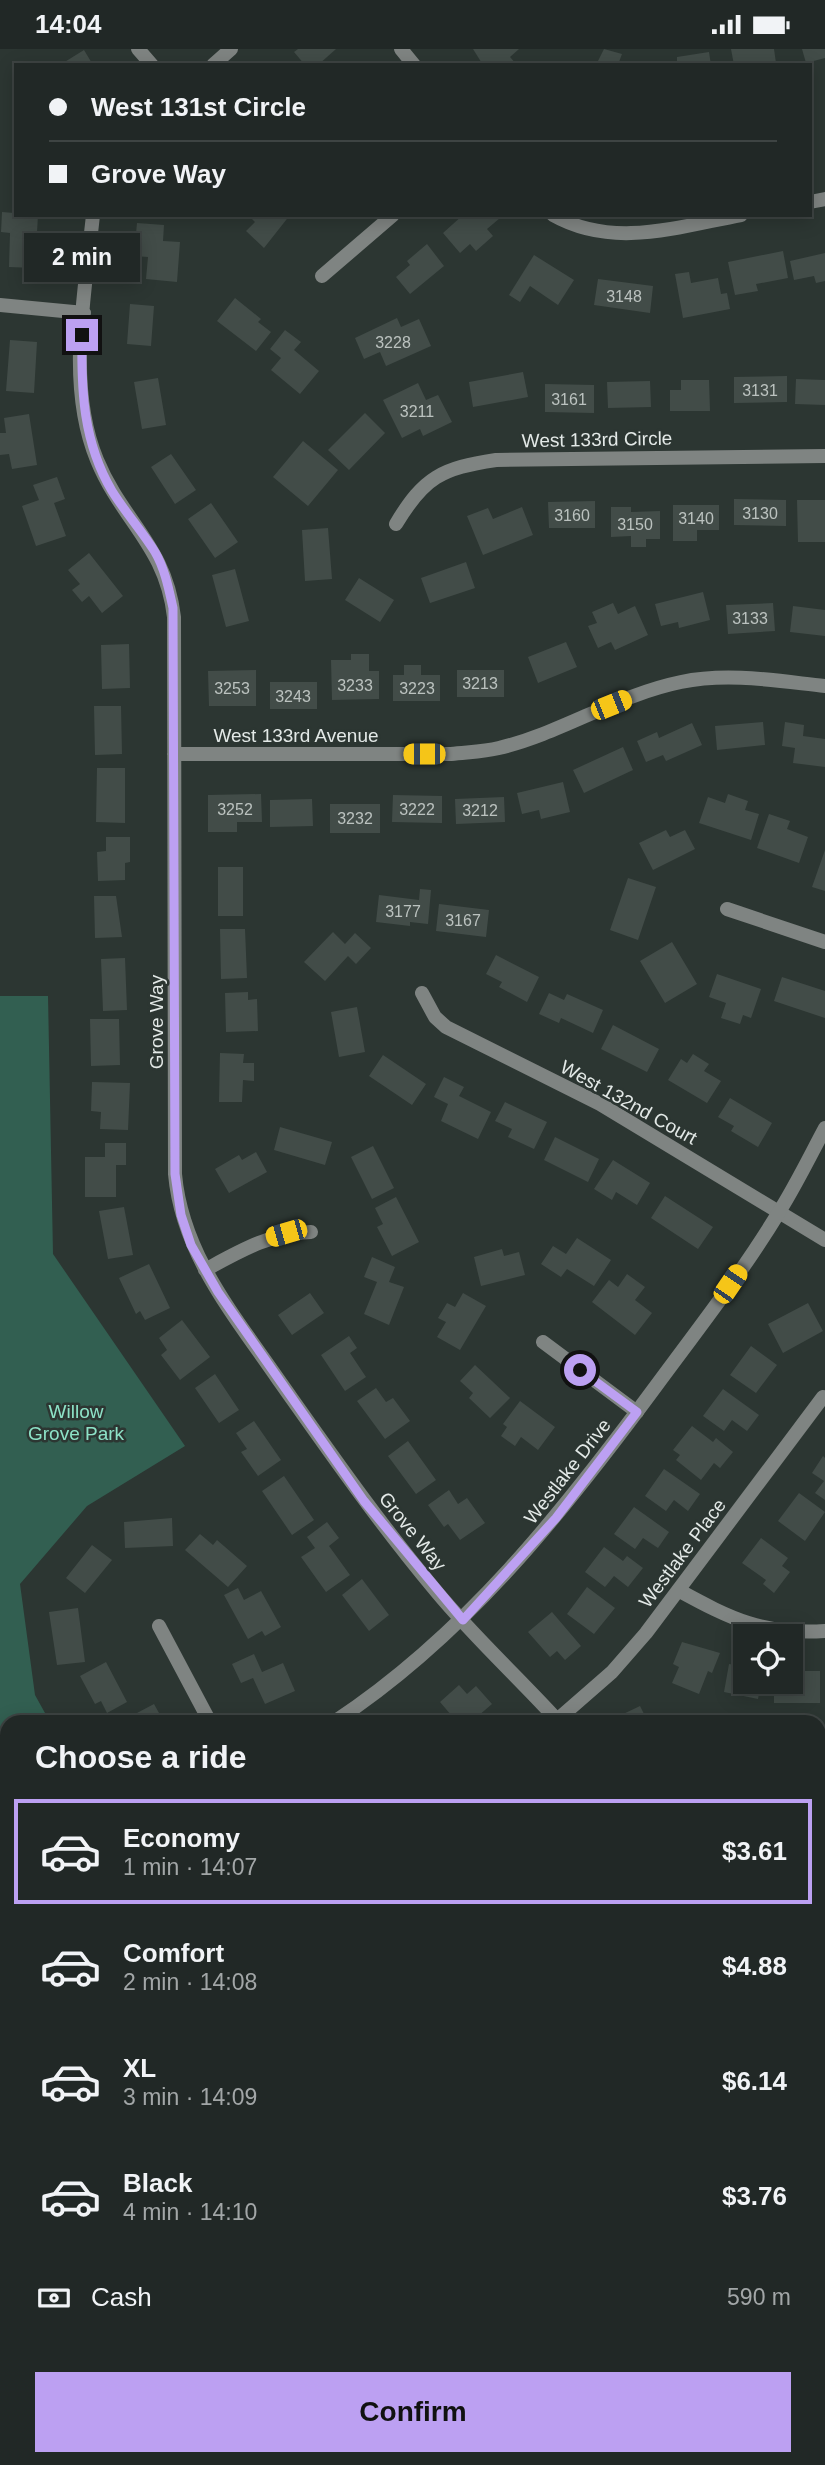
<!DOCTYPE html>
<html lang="en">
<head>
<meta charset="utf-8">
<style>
	body { margin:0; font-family:Helvetica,sans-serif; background:#2d3432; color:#f1f3f6; height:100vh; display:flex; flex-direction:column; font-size:26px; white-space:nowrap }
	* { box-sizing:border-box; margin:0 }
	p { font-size:23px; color:#a2a6a7 }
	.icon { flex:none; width:38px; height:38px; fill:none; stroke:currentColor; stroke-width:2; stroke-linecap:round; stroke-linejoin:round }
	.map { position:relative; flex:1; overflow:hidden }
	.sheet { position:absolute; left:0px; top:1666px; width:826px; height:751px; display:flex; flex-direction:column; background:#212826; border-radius:21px 21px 0 0; box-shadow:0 4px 18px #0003,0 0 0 2px #3e4443 }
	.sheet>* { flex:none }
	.top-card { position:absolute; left:14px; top:14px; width:798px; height:154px; border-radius:0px; box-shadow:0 4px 18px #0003,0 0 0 2px #3e4443; display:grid; align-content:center; height:154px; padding:0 35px; background:#212826 }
	.controls { position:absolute; left:733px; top:1575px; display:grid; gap:14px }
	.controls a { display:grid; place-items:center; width:70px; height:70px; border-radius:0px; background:#212826; box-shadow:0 4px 18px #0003,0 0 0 2px #3e4443; font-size:35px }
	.end { position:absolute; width:32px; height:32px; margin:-16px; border:9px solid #bca0f2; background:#111; box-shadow:0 0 0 4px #111 }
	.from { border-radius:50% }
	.bubble { position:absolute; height:49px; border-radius:0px; background:#212826; box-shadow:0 4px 18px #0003,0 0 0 2px #3e4443; font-size:23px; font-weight:800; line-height:49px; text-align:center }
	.car { position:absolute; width:21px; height:42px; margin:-21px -10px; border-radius:9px; box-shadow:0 0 5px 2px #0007; background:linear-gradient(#f5c518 24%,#345 0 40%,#f5c518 0 76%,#345 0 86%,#f5c518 0) }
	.top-card b { display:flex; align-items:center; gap:24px; height:66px; font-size:26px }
	.top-card b+b { border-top:2px solid #3e4443 }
	.top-card i { width:18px; height:18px; background:#f1f3f6 }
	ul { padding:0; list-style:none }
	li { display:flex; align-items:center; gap:21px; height:105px; margin:0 14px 10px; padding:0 21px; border:4px solid transparent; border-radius:0px }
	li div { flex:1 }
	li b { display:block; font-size:26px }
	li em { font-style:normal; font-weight:800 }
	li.active { border-color:#bca0f2 }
	li>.icon { width:63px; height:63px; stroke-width:1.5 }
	h2 { padding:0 35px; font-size:32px; line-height:84px }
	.pay { display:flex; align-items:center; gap:18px; height:77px; padding:0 35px; font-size:26px }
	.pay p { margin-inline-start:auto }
	.action { display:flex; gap:14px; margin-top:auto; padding:14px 35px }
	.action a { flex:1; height:80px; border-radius:0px; background:#bca0f2; color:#111; font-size:28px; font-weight:800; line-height:80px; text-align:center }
	.status { display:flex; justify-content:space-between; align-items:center; height:49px; padding:0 35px; background:#212826; direction:ltr }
	.status svg { height:19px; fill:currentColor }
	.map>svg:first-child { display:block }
	.green { fill:#325f51 }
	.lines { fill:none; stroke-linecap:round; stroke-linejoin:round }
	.stream { stroke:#446159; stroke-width:6 }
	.building { fill:#424c48 }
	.minor { stroke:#7f8482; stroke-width:14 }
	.tertiary { stroke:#7f8482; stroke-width:14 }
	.route { stroke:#bca0f2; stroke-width:9 }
	.labels { text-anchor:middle; stroke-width:5; stroke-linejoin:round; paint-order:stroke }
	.number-label { font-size:16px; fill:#bbc2bf }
	.street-label { font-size:19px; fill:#e3e9e7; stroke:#2c3632 }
	.park-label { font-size:19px; fill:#8de2c7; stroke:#2c3632 }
</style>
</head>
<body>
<div class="status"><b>14:04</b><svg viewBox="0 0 49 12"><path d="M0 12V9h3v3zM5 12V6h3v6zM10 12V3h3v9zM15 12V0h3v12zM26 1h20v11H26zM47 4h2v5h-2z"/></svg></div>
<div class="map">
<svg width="825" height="2416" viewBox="0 0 825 2416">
	<rect width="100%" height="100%" fill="#2c3632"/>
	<path class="green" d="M0,947H48L53,1205L185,1397L87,1457L20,1535L35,1646L50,1673H7V1748L0,1731Z
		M7,1850V2114H0V1852Z
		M825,1947V2135L819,2143V1948Z
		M700,2410H780V2416H700Z"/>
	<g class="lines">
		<path class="stream" d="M819,2119L825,2111
			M720,2416V2410"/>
	</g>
	<path class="building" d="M298,0H336L318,16H305L294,3Z
		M473,0H519L510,8L517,16H483Z
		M604,0L622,5L619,13L625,16H596Z
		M731,0H774L776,14L734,16Z
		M802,0H825V9L806,14Z
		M84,1L93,16H64L63,14Z
		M709,3L711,16H673L677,14V8Z
		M2,163L38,166L35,219L9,218L10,184L1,183Z
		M248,166H290L264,199L246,182L255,173Z
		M463,166L500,169L487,180L493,187L476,202L470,195L460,204L443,184Z
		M137,174L164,176L163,192L180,193L177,233L146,230L148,208L134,207Z
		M427,195L444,217L410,245L396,228L410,216L407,212Z
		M783,202L788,229L756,235L758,242L735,246L728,213Z
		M825,204V232L816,234L814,227L794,231L790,212Z
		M534,206L574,231L558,256L530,237L520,253L509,246Z
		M689,223L691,234L718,229L721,245L727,244L730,260L683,269L675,225Z
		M598,230L653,237L650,264L594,256Z
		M235,249L261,270L258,273L271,283L256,302L217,272Z
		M130,255L154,257L151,297L127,295Z
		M397,269L401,278L419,270L431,297L386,317L380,303L364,310L355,289Z
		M285,281L301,293L294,301L319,322L300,345L271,321L281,309L270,300Z
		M10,291L37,293L34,344L6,342Z
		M523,323L528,348L473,358L469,333Z
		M787,327V353L734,354V328Z
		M158,329L166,376L142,380L134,333Z
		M796,330L825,331V356L795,355Z
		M681,331H709L710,362H670V341H681Z
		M650,332L651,358L608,359L607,333Z
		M418,334L426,351L438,346L452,373L423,387L420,380L402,389L383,351Z
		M545,335L594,336V364L545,363Z
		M365,364L385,384L349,421L328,401Z
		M29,365L37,416L12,420L9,405L0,406V384H6L4,369Z
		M303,392L338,421L308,457L273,428Z
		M171,405L196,441L175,455L151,418Z
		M57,428L65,450L54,454L66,487L36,497L22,457L39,451L33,436Z
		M734,450L786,451V477L734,476Z
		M797,451H825V493H798Z
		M595,452V479H549L548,453Z
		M211,454L238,493L215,509L188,470Z
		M673,456H719V481H697V492H673Z
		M522,458L533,486L483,506L467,467L488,459L493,470Z
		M611,458H631V463L660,462V490H646V498H631V487L611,488Z
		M328,479L332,530L305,532L302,481Z
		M89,504L123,547L102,564L89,547L82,553L72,541L80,535L68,521Z
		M466,513L475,539L430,554L421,529Z
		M235,520L249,572L226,578L212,526Z
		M359,529L394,551L380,573L345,551Z
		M703,543L710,571L679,579L678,573L661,577L655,555Z
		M613,554L618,565L635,557L648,586L615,601L611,593L598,599L588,577L597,574L592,563Z
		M773,554L775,582L728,585L726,556Z
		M793,557L825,561V587L790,583Z
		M566,593L577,618L538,634L528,608Z
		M129,595L130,639L102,640L101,596Z
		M351,605H369V622H379V650L332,651L331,611H351Z
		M404,616H421V626H440V652H393V626H404Z
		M256,621V657H209L208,622Z
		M457,621H504V648H457Z
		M270,633H317V660H270Z
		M94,657H121L122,705L95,706Z
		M763,673L765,696L717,701L715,677Z
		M785,673L804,676L803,687L825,690V718L793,714L795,699L782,697Z
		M692,674L702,696L666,712L663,706L646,713L637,692L657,683L659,689Z
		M623,698L633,721L584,744L573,721Z
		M97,719H125V774L96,773Z
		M563,733L570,763L541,770L539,761L522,765L517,744Z
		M261,745L262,773H237V783H208V746Z
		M728,745L748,752L745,761L759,765L751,791L699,774L708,748L725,754Z
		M393,746L442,747V774L392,773Z
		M504,748L505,773L456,775L455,750Z
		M312,750L313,777L270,778V751Z
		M330,755H380V784H330Z
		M769,765L790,772L787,780L808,788L799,814L757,799Z
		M666,781L670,788L685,781L695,800L653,821L639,794Z
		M106,788H130V813L125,814V831L98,832L97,803L106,802Z
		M825,801V842L812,838Z
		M218,818H243V867H218Z
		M628,829L656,838L638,891L610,881Z
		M420,840L431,841L428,875L410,873V877L376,873L379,846L419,851Z
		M94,847H116L122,888L95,889Z
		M439,855L489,861L486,888L436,882Z
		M220,880H245L247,929L221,930Z
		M333,883L345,895L355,884L371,899L356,915L348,907L325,932L304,913Z
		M672,893L697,935L665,954L640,912Z
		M496,906L539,928L527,953L499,938L502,933L486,925Z
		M125,909L127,961L103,962L101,910Z
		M717,925L761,940L751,969L743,966L740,975L721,969L726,954L709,948Z
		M782,928L825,942V969L774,952Z
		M248,943V951L257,950L258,982L226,983L225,944Z
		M549,944L564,951L567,945L603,961L593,984L561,969L559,974L539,965Z
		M357,958L365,1003L339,1008L331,963Z
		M90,970H119L120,1016L91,1017Z
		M613,976L659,1000L647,1023L601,1000Z
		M220,1004L244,1005L243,1014H254V1032L243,1031L242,1053H219Z
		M693,1005L709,1015L704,1022L721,1032L707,1054L668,1031L681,1010L687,1014Z
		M383,1006L426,1035L412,1056L369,1027Z
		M444,1028L464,1038L459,1047L491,1063L478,1090L441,1072L448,1055L434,1048Z
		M92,1033L130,1034L128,1081L100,1080L101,1063L91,1062Z
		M730,1049L772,1074L758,1098L731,1082L734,1077L718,1068Z
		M505,1053L547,1073L534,1100L508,1088L512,1080L495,1072Z
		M280,1078L332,1093L325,1116L274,1101Z
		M555,1088L599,1110L588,1133L544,1111Z
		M105,1094H126V1116H116V1148H85V1108H105Z
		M373,1097L394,1139L372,1150L351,1108Z
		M256,1103L267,1123L229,1144L215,1120L239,1106L242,1111Z
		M613,1111L650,1134L637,1156L616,1143L612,1151L594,1140Z
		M665,1147L713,1178L698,1200L651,1169Z
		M396,1148L419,1193L392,1207L377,1178L383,1175L375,1159Z
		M124,1158L133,1206L108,1210L99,1162Z
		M577,1189L611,1211L594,1237L567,1220L561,1228L541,1215L553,1197L566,1205Z
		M502,1200L504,1207L519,1203L525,1226L481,1237L474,1208Z
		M372,1208L395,1218L389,1233L404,1238L389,1276L364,1265L377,1233L364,1228Z
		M149,1215L170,1259L145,1271L140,1262L136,1265L119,1229Z
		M627,1225L645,1238L635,1251L652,1264L635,1286L592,1253L609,1231L618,1238Z
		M310,1244L324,1264L292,1286L278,1266Z
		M463,1244L486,1257L460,1301L437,1288L446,1273L438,1269L447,1254L455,1258Z
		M808,1254L823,1282L783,1304L768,1275Z
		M182,1271L210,1308L180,1331L161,1306L167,1301L159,1289Z
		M349,1287L357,1299L350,1304L366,1328L345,1342L321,1306Z
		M751,1297L777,1316L756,1344L730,1326Z
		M475,1316L510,1349L490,1369L469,1349L473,1344L460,1332Z
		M215,1325L239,1361L219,1374L195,1339Z
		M376,1339L386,1353L393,1349L410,1372L385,1390L357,1352Z
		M723,1340L759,1366L747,1382L732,1371L724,1382L703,1367Z
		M520,1352L555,1378L538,1401L521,1388L515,1397L501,1387L507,1378L503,1375Z
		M254,1372L281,1411L258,1427L241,1403L247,1400L236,1384Z
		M692,1377L713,1393L716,1389L733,1403L720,1419L714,1414L701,1431L676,1411L680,1406L673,1401Z
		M408,1392L436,1431L416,1445L388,1407Z
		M823,1407L825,1409V1451L815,1444L824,1432L812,1424Z
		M664,1420L700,1445L688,1462L674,1451L666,1462L645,1447Z
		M284,1427L314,1471L292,1486L262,1442Z
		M449,1441L458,1455L467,1449L485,1474L460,1491L448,1475L444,1478L428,1456Z
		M799,1444L825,1463L805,1492L778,1472Z
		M634,1458L669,1483L658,1499L643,1489L635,1500L614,1485Z
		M172,1469L173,1497L125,1499L124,1473Z
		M327,1473L339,1489L329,1497L350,1526L326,1543L301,1508L315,1499L307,1488Z
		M200,1485L213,1496L217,1491L247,1517L228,1538L185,1501Z
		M761,1489L788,1509L782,1517L790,1523L774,1544L763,1535L766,1531L742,1514Z
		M92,1496L112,1511L85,1544L66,1529Z
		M604,1498L623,1512L627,1507L643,1519L628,1538L614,1527L605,1538L585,1523Z
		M362,1530L389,1566L369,1582L342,1546Z
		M587,1538L615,1559L594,1585L567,1565Z
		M238,1539L244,1551L261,1542L281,1578L265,1587L262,1582L248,1590L224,1546Z
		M78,1559L85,1613L57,1616L49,1563Z
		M552,1563L581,1597L565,1611L557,1602L550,1608L528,1583Z
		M682,1593L720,1604L712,1624L708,1622L699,1645L672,1634L679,1618L673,1615Z
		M254,1605L262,1623L283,1614L295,1642L265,1655L253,1629L241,1634L232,1615Z
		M106,1613L127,1653L107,1664L101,1652L95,1655L80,1627Z
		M729,1615L746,1618V1633H761L758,1650L724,1643Z
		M791,1622H820V1654H774V1633H791Z
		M459,1636L467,1645L476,1637L492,1655L471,1673H457L440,1653Z
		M154,1655L164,1673H120Z
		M640,1657L648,1673H619L617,1668Z
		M825,1751V1788L819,1791V1754Z
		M825,1874V1911L819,1913V1876Z
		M0,2172H7V2201H0Z
		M0,2217L7,2218V2251H0Z
		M0,2268H7V2312L0,2311Z
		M0,2396H7V2410H12V2416H0Z
		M36,2410H57L62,2416H36Z
		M94,2410H136L143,2416H88Z
		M212,2410H248L249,2416H214Z
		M505,2410H542L543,2416H506Z"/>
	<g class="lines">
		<path class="minor" d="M138,0L152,16
			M401,0L414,16
			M213,16L231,0
			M810,153L825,150
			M93,166C85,244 66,336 97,411C122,472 166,497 174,568L175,1125C182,1205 234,1266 278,1330C329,1402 379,1474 436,1542C474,1588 519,1629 559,1673
			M553,166C613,200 677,178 741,166
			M322,227L393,166
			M0,256L84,264
			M396,475C424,428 442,419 496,411L825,407
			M174,705H451C467,703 483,703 499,699C562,684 617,646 681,633C728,623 778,632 825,637
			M727,860L825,893
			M422,944L435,968L446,978L600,1055L825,1191
			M205,1221C240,1202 270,1184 311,1183
			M543,1293L637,1363
			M678,1541C731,1570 763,1586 825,1582
			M159,1577L210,1673
			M557,1671L612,1623L646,1584L823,1348
			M819,1840L825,1837
			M0,2137H7
			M0,2354L7,2353
			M589,2410L590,2416"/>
		<path class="tertiary" d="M334,1673C466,1586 563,1463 656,1337C698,1280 742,1224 779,1163C796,1136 810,1107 825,1079
			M0,1821L7,1820"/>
	</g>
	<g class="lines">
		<path class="route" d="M82,286C81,341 83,393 112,442C125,463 142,482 155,503C165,520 169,541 173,559L175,1125L181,1166L191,1196L218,1243L364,1452L463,1571L556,1469L637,1363L580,1321"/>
	</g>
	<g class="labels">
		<g class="number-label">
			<text x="624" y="253">3148</text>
			<text x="393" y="299">3228</text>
			<text x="760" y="347">3131</text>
			<text x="569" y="356">3161</text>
			<text x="417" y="368">3211</text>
			<text x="760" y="470">3130</text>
			<text x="572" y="472">3160</text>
			<text x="696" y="475">3140</text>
			<text x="635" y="481">3150</text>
			<text x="750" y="575">3133</text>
			<text x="480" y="640">3213</text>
			<text x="355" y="642">3233</text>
			<text x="232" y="645">3253</text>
			<text x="417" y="645">3223</text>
			<text x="293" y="653">3243</text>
			<text x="235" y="766">3252</text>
			<text x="417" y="766">3222</text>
			<text x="480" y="767">3212</text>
			<text x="355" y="775">3232</text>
			<text x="403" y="868">3177</text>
			<text x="463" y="877">3167</text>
		</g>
		<g class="street-label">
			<text transform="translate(597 390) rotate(-1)" y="7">West 133rd Circle</text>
			<text x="296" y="693">West 133rd Avenue</text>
			<text transform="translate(156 973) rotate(-90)" y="7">Grove Way</text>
			<text transform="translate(629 1053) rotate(29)" y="7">West 132nd Court</text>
			<text transform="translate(567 1422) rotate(-52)" y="7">Westlake Drive</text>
			<text transform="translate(413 1482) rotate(51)" y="7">Grove Way</text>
			<text transform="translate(682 1504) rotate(-53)" y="7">Westlake Place</text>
		</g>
		<g class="park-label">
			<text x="76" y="1369">Willow<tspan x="76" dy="22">Grove Park</tspan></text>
		</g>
	</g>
</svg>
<div class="controls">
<a><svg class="icon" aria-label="locate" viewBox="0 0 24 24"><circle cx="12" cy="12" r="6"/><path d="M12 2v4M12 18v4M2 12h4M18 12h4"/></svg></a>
</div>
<i class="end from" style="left:580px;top:1321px"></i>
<i class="end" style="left:82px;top:286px"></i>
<div class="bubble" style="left:24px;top:184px;width:116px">2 min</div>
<i class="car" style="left:611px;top:656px;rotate:68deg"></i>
<i class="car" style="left:424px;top:705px;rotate:270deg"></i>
<i class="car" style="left:286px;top:1184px;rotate:254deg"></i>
<i class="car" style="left:730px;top:1235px;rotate:34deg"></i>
<div class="top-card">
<b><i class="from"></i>West 131st Circle</b>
<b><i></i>Grove Way</b>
</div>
<section class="sheet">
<h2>Choose a ride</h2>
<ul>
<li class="active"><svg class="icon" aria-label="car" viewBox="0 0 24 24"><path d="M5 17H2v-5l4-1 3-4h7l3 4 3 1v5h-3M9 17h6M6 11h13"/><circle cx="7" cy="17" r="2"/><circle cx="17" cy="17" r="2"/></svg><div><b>Economy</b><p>1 min · 14:07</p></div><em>$3.61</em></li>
<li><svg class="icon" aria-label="car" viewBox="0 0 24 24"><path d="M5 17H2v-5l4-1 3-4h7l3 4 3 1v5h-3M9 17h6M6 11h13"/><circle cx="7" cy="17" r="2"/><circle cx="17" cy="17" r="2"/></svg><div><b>Comfort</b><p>2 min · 14:08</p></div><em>$4.88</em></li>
<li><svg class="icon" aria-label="car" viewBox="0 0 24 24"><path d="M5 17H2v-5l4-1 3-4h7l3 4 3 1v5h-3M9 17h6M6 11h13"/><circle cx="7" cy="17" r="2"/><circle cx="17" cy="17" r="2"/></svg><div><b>XL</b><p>3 min · 14:09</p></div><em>$6.14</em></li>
<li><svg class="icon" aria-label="car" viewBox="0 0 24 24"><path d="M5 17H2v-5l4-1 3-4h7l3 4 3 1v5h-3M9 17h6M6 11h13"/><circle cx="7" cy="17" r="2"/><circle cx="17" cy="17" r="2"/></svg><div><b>Black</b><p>4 min · 14:10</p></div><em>$3.76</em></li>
</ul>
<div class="pay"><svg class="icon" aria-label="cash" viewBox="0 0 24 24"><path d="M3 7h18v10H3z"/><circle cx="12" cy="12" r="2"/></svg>Cash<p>590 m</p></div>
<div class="action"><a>Confirm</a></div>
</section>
</div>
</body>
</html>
